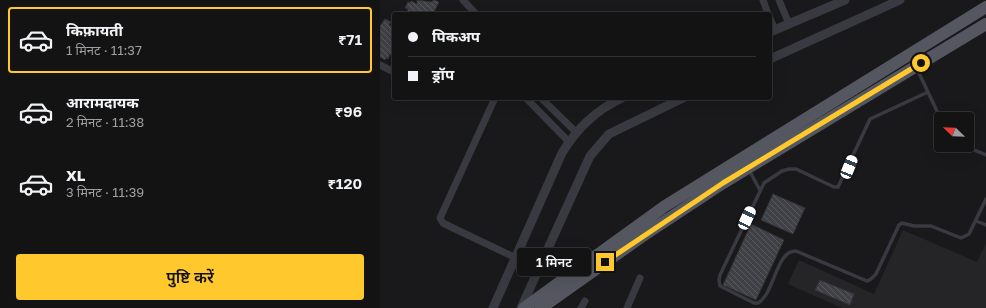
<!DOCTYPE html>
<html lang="hi">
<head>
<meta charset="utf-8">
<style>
	body { margin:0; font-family:"Golos Text","Noto Sans Devanagari",sans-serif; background:#1c1c1d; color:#f1f3f6; height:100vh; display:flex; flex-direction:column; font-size:15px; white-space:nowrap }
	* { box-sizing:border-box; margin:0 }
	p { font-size:13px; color:#9d9ea0 }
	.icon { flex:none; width:22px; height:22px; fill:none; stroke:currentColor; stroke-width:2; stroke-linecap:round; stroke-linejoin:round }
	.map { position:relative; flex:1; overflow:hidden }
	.panel { display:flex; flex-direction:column; background:#131314; width:380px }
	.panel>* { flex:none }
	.banner { position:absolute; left:12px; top:12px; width:380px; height:88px; border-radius:4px; box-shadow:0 4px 16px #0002,0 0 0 1px #323234; display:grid; align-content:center; height:88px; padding:0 16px; background:#131314 }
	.needle { width:26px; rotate:293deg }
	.fabs { position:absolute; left:554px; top:112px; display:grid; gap:8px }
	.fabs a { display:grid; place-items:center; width:40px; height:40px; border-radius:4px; background:#131314; box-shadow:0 4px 16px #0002,0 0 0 1px #323234; font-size:20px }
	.end { position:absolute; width:18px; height:18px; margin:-9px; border:5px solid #ffc92d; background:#111; box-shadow:0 0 0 2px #111 }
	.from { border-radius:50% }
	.bubble { position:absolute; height:28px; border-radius:4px; background:#131314; box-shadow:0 4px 16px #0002,0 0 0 1px #323234; font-size:13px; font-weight:600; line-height:28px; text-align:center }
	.car { position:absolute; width:12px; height:24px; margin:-12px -6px; border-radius:5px; box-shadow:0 0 3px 1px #0007; background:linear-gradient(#fff 24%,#345 0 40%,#fff 0 76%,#345 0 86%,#fff 0) }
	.banner b { display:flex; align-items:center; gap:14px; height:38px; font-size:15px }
	.banner b+b { border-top:1px solid #323234 }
	.banner i { width:10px; height:10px; background:#f1f3f6 }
	ul { padding:7px 0 0; list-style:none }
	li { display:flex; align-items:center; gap:12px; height:66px; margin:0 8px 6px; padding:0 8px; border:2px solid transparent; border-radius:4px }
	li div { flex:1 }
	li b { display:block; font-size:15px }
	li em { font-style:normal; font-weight:600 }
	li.active { border-color:#ffc92d }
	li>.icon { width:36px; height:36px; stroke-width:1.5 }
	.button { display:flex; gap:8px; margin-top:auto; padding:8px 16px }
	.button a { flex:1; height:46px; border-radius:4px; background:#ffc92d; color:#111; font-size:16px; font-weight:600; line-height:46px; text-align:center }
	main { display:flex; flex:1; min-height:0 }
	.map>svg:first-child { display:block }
	.built { fill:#252528 }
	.building { fill:url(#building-back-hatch); stroke:#333337 }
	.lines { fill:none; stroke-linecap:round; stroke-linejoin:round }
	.service { stroke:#393a41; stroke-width:3.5 }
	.minor { stroke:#393a41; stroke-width:7 }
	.tertiary { stroke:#393a41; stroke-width:9 }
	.primary { stroke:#555760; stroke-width:12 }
	.route { stroke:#ffc92d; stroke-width:5 }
</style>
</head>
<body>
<main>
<section class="panel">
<ul>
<li class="active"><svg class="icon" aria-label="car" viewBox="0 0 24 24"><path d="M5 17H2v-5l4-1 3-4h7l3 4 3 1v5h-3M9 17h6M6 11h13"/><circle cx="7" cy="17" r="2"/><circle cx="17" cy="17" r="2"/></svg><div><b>किफ़ायती</b><p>1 मिनट · 11:37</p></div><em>₹71</em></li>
<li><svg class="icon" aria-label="car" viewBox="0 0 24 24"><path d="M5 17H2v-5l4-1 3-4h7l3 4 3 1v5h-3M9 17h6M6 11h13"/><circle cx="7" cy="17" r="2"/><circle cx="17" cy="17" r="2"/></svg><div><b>आरामदायक</b><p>2 मिनट · 11:38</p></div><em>₹96</em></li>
<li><svg class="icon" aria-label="car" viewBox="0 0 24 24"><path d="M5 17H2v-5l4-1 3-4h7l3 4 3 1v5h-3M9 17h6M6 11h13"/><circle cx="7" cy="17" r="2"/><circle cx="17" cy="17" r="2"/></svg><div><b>XL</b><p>3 मिनट · 11:39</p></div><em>₹120</em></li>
</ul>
<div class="button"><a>पुष्टि करें</a></div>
</section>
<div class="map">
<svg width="606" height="308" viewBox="0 0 606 308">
	<defs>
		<pattern id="building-back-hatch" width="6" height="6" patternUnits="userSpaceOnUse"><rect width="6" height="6" fill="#404146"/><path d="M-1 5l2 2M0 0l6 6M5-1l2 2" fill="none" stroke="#595a5f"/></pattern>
	</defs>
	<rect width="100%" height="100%" fill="#19191b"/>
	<path class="built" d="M523,230L597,262L606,243V308H462L408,284L419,260L494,294Z"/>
	<path class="building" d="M37,0L51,2L54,0L59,2L54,12L58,14H22L23,11L27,13L28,9L25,8L28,2L30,3L31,1L37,4Z
		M5,19L11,22L9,25L13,27L14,25V56L10,54L8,59L6,58L5,60L0,57V26Z
		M393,194L425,208L413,234L381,220Z
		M371,224L404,240L376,300L343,285Z
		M440,280L474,294L470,305L435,290Z"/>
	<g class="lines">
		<path class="service" d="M537,69L557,111L555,132L561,136
			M548,92L490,119L458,187H454L416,169H409L402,171L384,183L340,275L339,280L340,286L374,303H378C395,293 396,250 416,251L487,281L491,279L496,274L519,225L522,223L534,226H551L581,238L589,234L606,199
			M582,145L606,155
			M369,170L380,190
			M596,221L606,225"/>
		<path class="minor" d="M83,0L96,14
			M383,0L388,14
			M399,0L409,24
			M390,18L395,30
			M0,65L14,72
			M115,98L60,218L63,223L71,227L159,269
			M146,98L189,142
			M161,98L196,132
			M201,308L205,301
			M247,308L260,278"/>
		<path class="tertiary" d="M390,32L465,0
			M390,59L520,0
			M113,308L182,153C197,128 216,110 242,98
			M141,308L210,156L229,134L303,98"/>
		<path class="primary" d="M144,308L285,206L606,7
			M161,308L264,235L343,183L606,24"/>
	</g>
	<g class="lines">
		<path class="route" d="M225,262L343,183L541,63"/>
	</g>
</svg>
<div class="fabs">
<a><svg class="needle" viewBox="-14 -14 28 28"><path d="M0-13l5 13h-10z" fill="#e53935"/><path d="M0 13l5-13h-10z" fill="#9d9ea0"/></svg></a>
</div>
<i class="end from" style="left:541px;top:63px"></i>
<i class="end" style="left:225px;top:262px"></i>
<div class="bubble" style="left:137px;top:248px;width:74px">1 मिनट</div>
<i class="car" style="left:469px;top:167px;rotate:22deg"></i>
<i class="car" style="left:367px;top:218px;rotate:25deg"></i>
<div class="banner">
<b><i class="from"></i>पिकअप</b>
<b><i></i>ड्रॉप</b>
</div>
</div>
</main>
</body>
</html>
